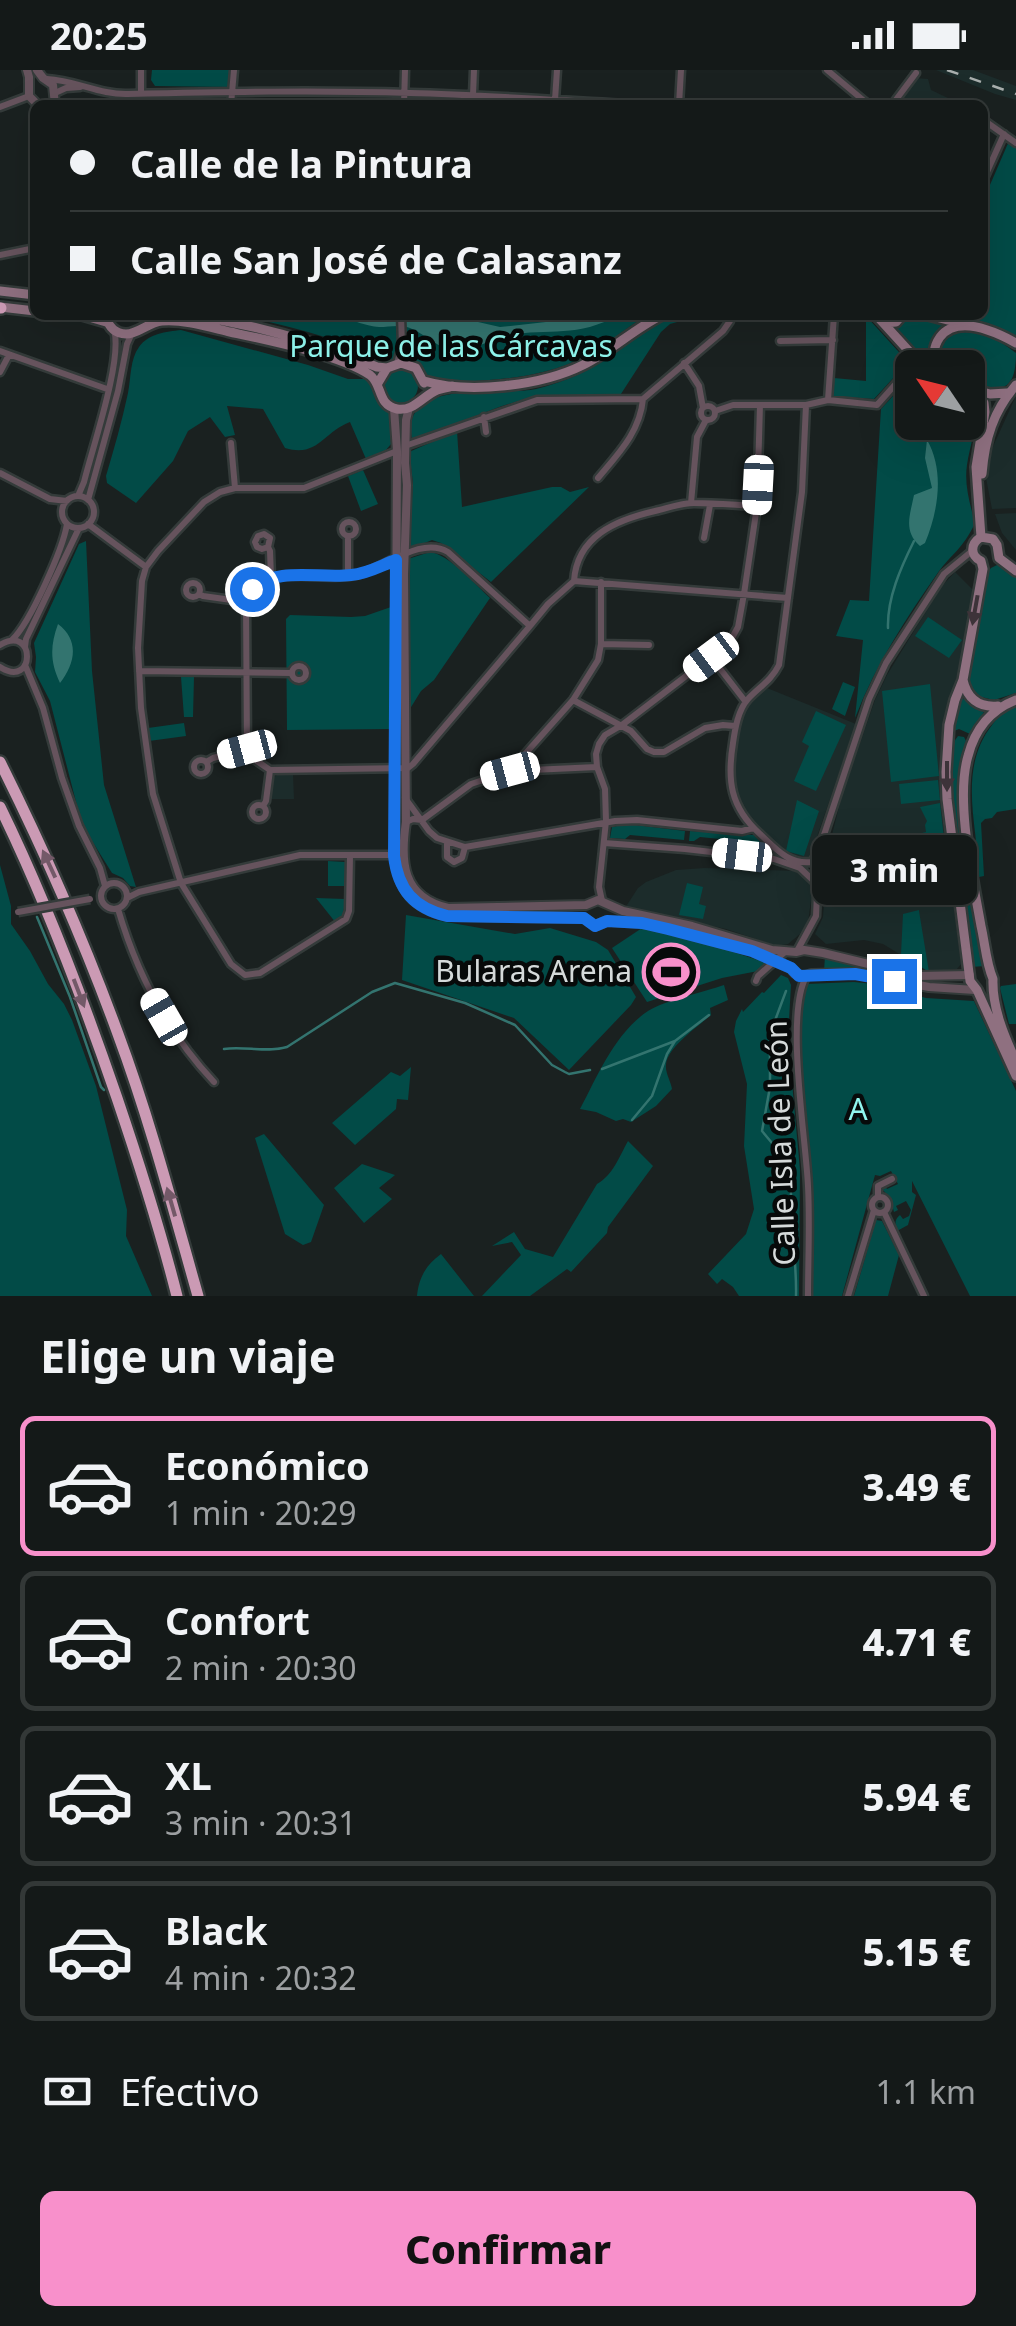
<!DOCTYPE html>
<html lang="es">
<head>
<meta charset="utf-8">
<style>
	body { margin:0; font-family:"Noto Sans",sans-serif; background:#1d2221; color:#f1f3f6; height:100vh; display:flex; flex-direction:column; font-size:38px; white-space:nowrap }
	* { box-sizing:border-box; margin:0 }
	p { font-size:32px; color:#9da0a2 }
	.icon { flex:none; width:55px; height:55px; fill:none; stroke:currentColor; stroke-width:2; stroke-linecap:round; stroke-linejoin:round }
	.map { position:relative; height:1226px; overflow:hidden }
	.panel { display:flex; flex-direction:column; background:#141918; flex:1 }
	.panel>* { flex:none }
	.hud { position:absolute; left:30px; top:30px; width:958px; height:220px; border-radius:15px; box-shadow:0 10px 40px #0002,0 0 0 2px #333837; display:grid; align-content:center; height:220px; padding:0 40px; background:#141918 }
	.needle { width:65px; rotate:305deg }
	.controls { position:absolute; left:895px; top:280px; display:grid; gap:20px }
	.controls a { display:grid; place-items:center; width:90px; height:90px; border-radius:15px; background:#141918; box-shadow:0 10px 40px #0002,0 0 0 2px #333837; font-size:50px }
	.end { position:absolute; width:45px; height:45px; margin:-22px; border:12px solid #1a73e8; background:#fff; box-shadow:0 0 0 5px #fff }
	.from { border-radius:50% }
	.bubble { position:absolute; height:70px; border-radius:15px; background:#141918; box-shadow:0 10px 40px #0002,0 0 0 2px #333837; font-size:32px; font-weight:800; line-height:70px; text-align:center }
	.car { position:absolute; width:30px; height:60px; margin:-30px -15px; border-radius:12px; box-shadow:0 0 8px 2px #0007; background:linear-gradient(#fff 24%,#345 0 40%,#fff 0 76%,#345 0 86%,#fff 0) }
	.hud b { display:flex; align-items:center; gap:35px; height:95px; font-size:38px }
	.hud b+b { border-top:2px solid #333837 }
	.hud i { width:25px; height:25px; background:#f1f3f6 }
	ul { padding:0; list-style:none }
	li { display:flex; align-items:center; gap:30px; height:140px; margin:0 20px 15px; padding:0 20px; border:5px solid #333837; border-radius:15px }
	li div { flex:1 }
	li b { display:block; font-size:38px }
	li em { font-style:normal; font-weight:800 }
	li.current { border-color:#f890cb }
	li>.icon { width:90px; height:90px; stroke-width:1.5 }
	h2 { padding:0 40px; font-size:45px; line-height:120px }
	.pay { display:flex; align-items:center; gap:25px; height:110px; padding:0 40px; font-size:38px }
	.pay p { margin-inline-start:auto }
	.button { display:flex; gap:20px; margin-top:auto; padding:20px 40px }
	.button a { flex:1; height:115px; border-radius:15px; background:#f890cb; color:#111; font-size:40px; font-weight:800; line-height:115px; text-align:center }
	.status { display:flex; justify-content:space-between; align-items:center; height:70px; padding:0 50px; background:#141918; direction:ltr }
	.status svg { height:28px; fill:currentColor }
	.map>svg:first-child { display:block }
	.built { fill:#1c2c2b }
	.green { fill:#024b47 }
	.water { fill:#33746f }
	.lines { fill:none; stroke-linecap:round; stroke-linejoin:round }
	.stream { stroke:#33746f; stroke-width:2.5 }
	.minor-casing { stroke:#343b3a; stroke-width:11 }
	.tertiary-casing { stroke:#343b3a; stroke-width:12 }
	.secondary-casing { stroke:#343b3a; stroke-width:14 }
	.motorway-casing { stroke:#343b3a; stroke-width:16 }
	.minor { stroke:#66535d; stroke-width:6 }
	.tertiary { stroke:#66535d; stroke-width:8 }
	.secondary { stroke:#8f7080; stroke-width:9 }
	.motorway { stroke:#cb9ab4; stroke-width:11 }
	.rail { stroke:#a8aead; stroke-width:2.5; stroke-dasharray:12 12; stroke-linecap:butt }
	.minor-bridge-casing { stroke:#343b3a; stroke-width:11; stroke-linecap:butt }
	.minor-bridge { stroke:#66535d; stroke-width:6 }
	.oneway { fill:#3d3339 }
	.oneway2 { fill:#735968 }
	.route { stroke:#1a73e8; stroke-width:12 }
	.labels { text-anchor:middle; stroke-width:9; stroke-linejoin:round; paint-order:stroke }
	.park-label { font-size:30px; fill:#90f6ee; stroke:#070a0a }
	.poi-label { font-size:30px; fill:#d5dada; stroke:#070a0a; text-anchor:end }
	.street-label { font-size:30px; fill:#d5dada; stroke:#070a0a }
</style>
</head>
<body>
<div class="status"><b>20:25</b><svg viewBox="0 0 49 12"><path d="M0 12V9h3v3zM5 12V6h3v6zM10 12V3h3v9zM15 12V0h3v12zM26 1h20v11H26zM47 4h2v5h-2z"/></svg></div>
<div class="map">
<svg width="1016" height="1226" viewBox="0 0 1016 1226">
	<rect width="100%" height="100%" fill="#1a2120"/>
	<path class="built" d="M936,0H973L1016,16V30L995,24Z
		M915,8L928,9L931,20L963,35H895Z
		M1016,326V438L992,439L986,408L990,383Z
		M1016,443V480L1002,463L995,444Z
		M955,502L975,522L961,594L945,643L941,684V734L961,894L957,899L929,902L883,874L864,870L826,874L815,864L823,847L828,781L842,725L875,630L887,605L917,556L942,516Z
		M767,618L856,654L811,784L808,789L802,791L785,783L757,757L742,738L733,708L738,662L748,633Z
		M279,704H293L294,729H271L274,707Z
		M705,798L797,801L813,816L808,852L800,864L788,874L777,876L726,859L625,838L638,818L646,812L676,800Z"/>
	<path class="green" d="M152,0H230L228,17L155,16L151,10Z
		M1009,71L1016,78V269L991,259L951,248L953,245H982L983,131Z
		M233,245H647C625,259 604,277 582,288C534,312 479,310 428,313C421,293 408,282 387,293C340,268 285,254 233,245Z
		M702,245L670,254L661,262L619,327L535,326L502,336L417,368L412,369C399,306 501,327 536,319C564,312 589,301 613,285C633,271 655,250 679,245C686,244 695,245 702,245Z
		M905,245H917L950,255C933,262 927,279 931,296L913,282L891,257L896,256Z
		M866,246L908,292L874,329L832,326L834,308L866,311Z
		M965,259L994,267L1016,283C1016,322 1001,323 968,314V298L942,297C933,277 945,263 965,259Z
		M181,260L308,295L348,309H364L376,316C377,328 380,334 389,341L391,374L386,380L366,389L350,352C323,362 318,388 285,378L263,339L227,336L235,365L225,367L210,347L188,361L173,391L136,433L107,413L106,406C114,379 122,351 128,323C131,308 130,289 139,277C149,263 166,262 181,260Z
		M384 316a17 17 0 1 1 34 0a17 17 0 1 1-34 0Z
		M912,305V352H968V326L978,336C977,356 970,375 967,395C964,415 970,434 975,453C963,479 952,483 937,504C906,548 875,596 855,648L863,570L836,566L850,530L869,531L881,339Z
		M457,361L462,437L552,417H561L570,422L589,417L491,512L441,473L432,470L415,477L409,476L413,413L409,382Z
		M363,400L378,434L361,441L348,406Z
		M86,471L92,601L104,715L136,817L130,816L123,808L112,803L82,755L50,631L35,602L36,587L34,573L79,474Z
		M430,482C450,485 475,514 490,528L434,610L421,621L408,642V489Z
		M999,494L1008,497L1016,505V623L994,630L977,626L969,613L985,505L991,498Z
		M391,537L390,659L287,660L286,549L290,545L351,547L365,546Z
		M928,547L962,570L949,588L915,566Z
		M181,607H194L193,647H184Z
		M843,612L855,617L845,646L832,639Z
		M930,614L939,706L891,712L882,621Z
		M960,629H966L975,638L984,642L970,664L959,659L954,661Z
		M1016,636V739L997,742L992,748L985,749L981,753L984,806L979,807C978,756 957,700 992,655C999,645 1005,640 1016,636Z
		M816,641L846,655L816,721L794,711L809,676L802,672Z
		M184,653L186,666L149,671L148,658Z
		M958,666L964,667L966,671L962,695L985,896L971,897L951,726V676Z
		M938,710L940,730L901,734L899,714Z
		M797,730L819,741L804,786L786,781Z
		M940,733L945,777L924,781L922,763L926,762L925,755L927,751L920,737Z
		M627,754L685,761L684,770L630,765L625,769L610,768L612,757Z
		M690,761L754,765L771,782L743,779L749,772L700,767L694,771H689Z
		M328,791L345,792L346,816H328Z
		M0,795L11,836V854L30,881L48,914L64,934L72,950L96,1016L127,1140L126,1166L152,1226H0Z
		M687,813L703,817L699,834L706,836L703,849L679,845Z
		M316,828L345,829L343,847L336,853Z
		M919,840V841L929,902L901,884L903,844Z
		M406,845L515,864L550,858L596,872L608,880L636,927L631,935L569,1000L514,948L402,910Z
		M642,858L724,879L767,893L758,901L722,908L647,932L612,878Z
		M825,886L894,904L893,907L824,901Z
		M781,905L788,908L791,915L788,968L800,1100L799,1226H739L733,1217L722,1209L717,1214L708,1204L746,1164L754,1139L744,1076L747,1014L734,962L736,951L742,939L743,942L762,922L764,923Z
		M854,912L874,914L926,928L974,931L1016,1021V1226H970L912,1111V1122L916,1125L908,1155L897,1161C895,1154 894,1150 900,1145L903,1149L909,1146L911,1140L906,1131L896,1136L898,1140L894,1142L890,1128L882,1119L885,1115L887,1119L898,1114L891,1101L880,1106L875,1105L842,1226H813L811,1111L801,979L803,919L807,914Z
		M1016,914V954H1009L1000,918L1001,916Z
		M724,915L728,930L710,938L711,945C699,956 667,977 666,995C665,1002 671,1012 672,1019L656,1036L631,1052L623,1049L616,1051L596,1042L580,1039C598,1005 615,963 648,941C666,930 704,922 724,915Z
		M411,997L408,1030L397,1029L396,1039L355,1075L332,1053L391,1002L400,1006Z
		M264,1064L324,1135L311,1172L303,1175L285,1164L255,1068Z
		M628,1071L653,1096L608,1157L607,1163L571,1202L567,1199L530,1226H482L521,1185L512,1172L492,1176L514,1162L525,1179L553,1187L597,1114C613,1105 619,1087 628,1071Z
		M362,1094L395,1105L379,1118L392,1129L364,1153L334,1118Z
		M876,1150L882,1151L899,1185L888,1226H854Z
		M441,1184L474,1226H417C419,1207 426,1195 441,1184Z"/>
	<path class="water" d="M342,245H391L410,248L417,245H467L478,252L500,257L546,252L559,245H618C577,269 547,257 504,266C488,270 476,280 459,280C437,280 428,265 410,258C400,254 389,257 379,257C366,256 353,251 342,245Z
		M927,370C945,401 938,442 925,473L920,476C903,461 910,445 914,425L932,418L925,388Z
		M58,554C80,571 75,593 60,613C50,592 50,576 58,554Z"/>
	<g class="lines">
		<path class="stream" d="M888,558C887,528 901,497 914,471
			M37,847L70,927L101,1017L104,1020
			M786,921L770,964V1017L762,1061L772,1073L790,1082C793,1096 791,1108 791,1122C790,1157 797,1191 796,1226
			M224,979C245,976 267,983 287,977L372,922L395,913L465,933L515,955L552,995L565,1002L569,1004L590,1000
			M602,999L675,971
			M632,1050L652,1026L667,984L675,971L709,945"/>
		<g class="minor-casing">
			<path id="minor" d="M827,0L869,35
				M47,9C75,10 100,25 128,24C222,22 316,20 410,23C489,25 567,31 646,35
				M55,23L66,18L80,17
				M141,23V0
				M473,25L474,0
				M555,30L557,0
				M231,35L234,0
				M404,35L405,0
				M679,35L681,0
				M892,35L916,3
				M0,37L29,26
				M982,49L1016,73
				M982,113L1004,64
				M0,185L35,178
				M780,271L833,270
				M0,281L107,319
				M397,293L402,276L401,245
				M684,293L699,316L703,338
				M0,302L9,285
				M828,330L834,245
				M806,335L802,422L779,595C771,611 759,617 748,629C738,640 735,659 733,673C727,710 730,737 760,764C776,779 789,795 812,792L819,780
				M701 343a7 7 0 1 1 14 0a7 7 0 1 1-14 0Z
				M715,341L733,335H806L828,330L877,335L917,290
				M484,347L486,362
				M231,373L235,418
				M405,376L537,330L643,329L723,261L730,251L729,245
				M0,403L50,429L67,431
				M598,408C618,384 640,362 643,329
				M78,426L84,412C92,379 123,289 114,260
				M62 442a16 16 0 1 1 32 0a16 16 0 1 1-32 0Z
				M88,430L118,321L127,274L132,263
				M691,433L697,367L706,350
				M342 459a7 7 0 1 1 14 0a7 7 0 1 1-14 0Z
				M88,454L146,497
				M704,468L710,435
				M268,477L262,479L257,477L255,472L258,466L264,464L270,468L268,477L270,481L271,507
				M348,506V466
				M574,511L788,528
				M186 520a7 7 0 1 1 14 0a7 7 0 1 1-14 0Z
				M199,524L203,526L246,532
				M530,556L448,482C422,466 387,496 360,504C333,512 281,498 259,513C252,518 249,525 246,532L247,679L254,689L270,700L408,698L413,694L530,556L548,534L574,511C577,466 616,450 655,441C668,438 681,433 694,433C715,433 736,435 757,436
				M12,570C30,553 63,479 67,454
				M601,574L649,575
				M0,575C36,553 36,620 0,597
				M25,577L26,569L79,458
				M711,587L745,631
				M25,595L43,638L62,708L79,756L100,798L105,816
				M292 603a7 7 0 1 1 14 0a7 7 0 1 1-14 0Z
				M139,601L292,603
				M573,630L631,661L647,679L654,682H664L705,658L723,655L735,656
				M194 697a7 7 0 1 1 14 0a7 7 0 1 1-14 0Z
				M206,692L213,688L247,679
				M510,701L597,697
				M405,728L429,761L437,768L465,777L615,751L637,750L742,761L753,758
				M252 742a7 7 0 1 1 14 0a7 7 0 1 1-14 0Z
				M263,736L266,731L270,700
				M406,752L413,749L422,750L471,714L510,701L573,630L598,590L601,574V512
				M447,773V787L454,792L462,788L465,777
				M604,773L685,779L774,789L800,798L818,815
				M350,786L349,841L346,849L260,903L245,905L231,894L181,813L153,724L141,638L138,578L142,511L146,497L158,481L204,432L220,422L235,418H304L397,381
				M101 826a13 13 0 1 1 26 0a13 13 0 1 1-26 0Z
				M127,828L139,822L300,785H396
				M602,831L599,817L606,751L605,719L597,697L596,684L599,674L605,665L622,655L711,587L733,566L738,557L744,524L757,436L760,335
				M118,839C137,904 167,962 214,1012
				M797,881L816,846L819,780L869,629L886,593L944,504L972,481
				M806,907C785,945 806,1069 808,1116C810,1153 808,1190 808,1226
				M756,911L758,906L786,881
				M878,1127V1116L892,1109
				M872 1135a8 8 0 1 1 16 0a8 8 0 1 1-16 0Z
				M884,1142L924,1226
				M848,1226L874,1140"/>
		</g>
		<g class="tertiary-casing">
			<path id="tertiary" d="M27,0L29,7V26L38,35
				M37,0L43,8L53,15L55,35
				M394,338L397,381L395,785C398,820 413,838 447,846L584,848L595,856L607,851L642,853L668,859L752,881L791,898L795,903L803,907L811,904L855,903L929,917L975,920
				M409,338L406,350L405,393L407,415L404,504L406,752C400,792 402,827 448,838L586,835L598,830L623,841L692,856L772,880L796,882L804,880L823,883L918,906L970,905"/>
		</g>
		<g class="secondary-casing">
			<path id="secondary" d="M0,221L35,225
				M0,237L35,241
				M82,245L106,252
				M105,245C108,255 114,264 126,264C138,264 149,252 162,251C183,249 209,257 230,262C267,270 341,285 370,305C383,315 377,335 397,339C413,342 423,326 437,320C442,318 447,318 452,316
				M189,245C253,254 317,272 377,297L387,298
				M876,245L917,290L928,298
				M928,245L959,253
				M885,253L896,252L902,245
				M936,298C933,286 933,277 940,267C958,244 996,262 1016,273
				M424,311C469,324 541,316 583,295C611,281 634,259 662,245
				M378,313L387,298L401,293L416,298L424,313
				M968,318L990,324L1007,323
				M977,321L984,333L985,342L976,397L981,467C970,474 970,485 981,491
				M982,404C985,368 993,342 1016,315
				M981,467L993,469L997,475L999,488L1016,501
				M963,610C967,628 978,638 998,636
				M1016,630C990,640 975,659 968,686C955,730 973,810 981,856C985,873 986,893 993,909C992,937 1004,966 1016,991
				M977,920L970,911L947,729L946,702L949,655L955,630L963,610L983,499L981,491
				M977,920L1016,1006"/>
		</g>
		<g class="motorway-casing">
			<path id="motorway" d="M0,238H1
				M0,692C44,780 84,871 118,964C150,1050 173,1138 198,1226
				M0,737C46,831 83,929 117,1028C139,1093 160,1159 177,1226"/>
		</g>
		<use href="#minor" class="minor"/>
		<use href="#tertiary" class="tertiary"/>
		<use href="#secondary" class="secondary"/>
		<use href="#motorway" class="motorway"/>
		<path class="rail" d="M947,0L1016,24"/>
		<g class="minor-bridge-casing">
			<path id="minor-bridge" d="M18,842L90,829"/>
		</g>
		<use href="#minor-bridge" class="minor-bridge"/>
	</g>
	<defs><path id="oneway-solid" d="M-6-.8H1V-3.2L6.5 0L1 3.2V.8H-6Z" transform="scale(2.5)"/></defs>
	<g class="oneway">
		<use href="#oneway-solid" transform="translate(975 540) rotate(100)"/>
		<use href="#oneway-solid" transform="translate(947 706) rotate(90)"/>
	</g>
	<g class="oneway2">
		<use href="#oneway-solid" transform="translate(49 794) rotate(-115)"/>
		<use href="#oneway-solid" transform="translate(79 923) rotate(69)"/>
		<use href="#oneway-solid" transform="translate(171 1132) rotate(-106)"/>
	</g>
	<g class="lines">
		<path class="route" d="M252,519C277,496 320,509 351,505C367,504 382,495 396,490L394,786C398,820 414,838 447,846L584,848L595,856L607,851L642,853L668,859L752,881L791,898L799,906L855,904L894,911"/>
	</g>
	<defs>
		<g id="stadium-ring" transform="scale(2.875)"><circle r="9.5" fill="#070a0a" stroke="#f890cb" stroke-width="1.5"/><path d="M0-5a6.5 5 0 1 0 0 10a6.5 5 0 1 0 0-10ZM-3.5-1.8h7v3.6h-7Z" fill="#f890cb"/></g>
	</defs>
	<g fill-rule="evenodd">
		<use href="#stadium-ring" x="671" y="902"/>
	</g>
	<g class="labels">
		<g class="park-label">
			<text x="451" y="287">Parque de las Cárcavas</text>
			<text x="858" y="1050">A</text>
		</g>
		<g class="poi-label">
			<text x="632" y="912">Bularas Arena</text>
		</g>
		<g class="street-label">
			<text transform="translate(781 1073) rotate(-92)" y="10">Calle Isla de León</text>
		</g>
	</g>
</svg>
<div class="controls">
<a><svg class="needle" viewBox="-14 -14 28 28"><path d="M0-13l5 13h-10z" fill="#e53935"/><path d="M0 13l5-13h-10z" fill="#9da0a2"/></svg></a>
</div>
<i class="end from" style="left:252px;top:519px"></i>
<i class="end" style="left:894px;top:911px"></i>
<div class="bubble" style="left:812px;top:765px;width:165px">3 min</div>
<i class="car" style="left:758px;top:415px;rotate:183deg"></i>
<i class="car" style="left:711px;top:587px;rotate:233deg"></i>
<i class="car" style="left:247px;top:679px;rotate:255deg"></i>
<i class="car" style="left:510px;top:701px;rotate:255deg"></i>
<i class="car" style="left:742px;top:785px;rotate:277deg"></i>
<i class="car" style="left:164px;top:947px;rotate:330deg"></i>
<div class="hud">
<b><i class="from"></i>Calle de la Pintura</b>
<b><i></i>Calle San José de Calasanz</b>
</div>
</div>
<section class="panel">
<h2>Elige un viaje</h2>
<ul>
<li class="current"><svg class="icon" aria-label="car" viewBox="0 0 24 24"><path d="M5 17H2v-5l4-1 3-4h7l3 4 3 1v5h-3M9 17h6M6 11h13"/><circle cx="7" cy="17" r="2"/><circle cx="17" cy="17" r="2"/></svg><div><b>Económico</b><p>1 min · 20:29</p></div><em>3.49 €</em></li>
<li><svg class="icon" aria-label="car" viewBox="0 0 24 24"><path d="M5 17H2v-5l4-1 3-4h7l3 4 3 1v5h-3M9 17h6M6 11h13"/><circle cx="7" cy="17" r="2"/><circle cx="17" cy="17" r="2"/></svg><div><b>Confort</b><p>2 min · 20:30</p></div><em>4.71 €</em></li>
<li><svg class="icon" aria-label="car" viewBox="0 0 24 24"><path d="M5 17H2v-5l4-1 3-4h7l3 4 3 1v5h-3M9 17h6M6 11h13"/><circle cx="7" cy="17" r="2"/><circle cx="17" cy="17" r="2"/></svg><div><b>XL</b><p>3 min · 20:31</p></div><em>5.94 €</em></li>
<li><svg class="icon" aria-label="car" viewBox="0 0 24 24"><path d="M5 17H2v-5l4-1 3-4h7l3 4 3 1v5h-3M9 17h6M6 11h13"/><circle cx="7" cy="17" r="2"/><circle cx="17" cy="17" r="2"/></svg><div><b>Black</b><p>4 min · 20:32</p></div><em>5.15 €</em></li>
</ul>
<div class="pay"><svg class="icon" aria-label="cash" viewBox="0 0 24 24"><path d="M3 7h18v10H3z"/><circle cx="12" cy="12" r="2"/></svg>Efectivo<p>1.1 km</p></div>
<div class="button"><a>Confirmar</a></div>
</section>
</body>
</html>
